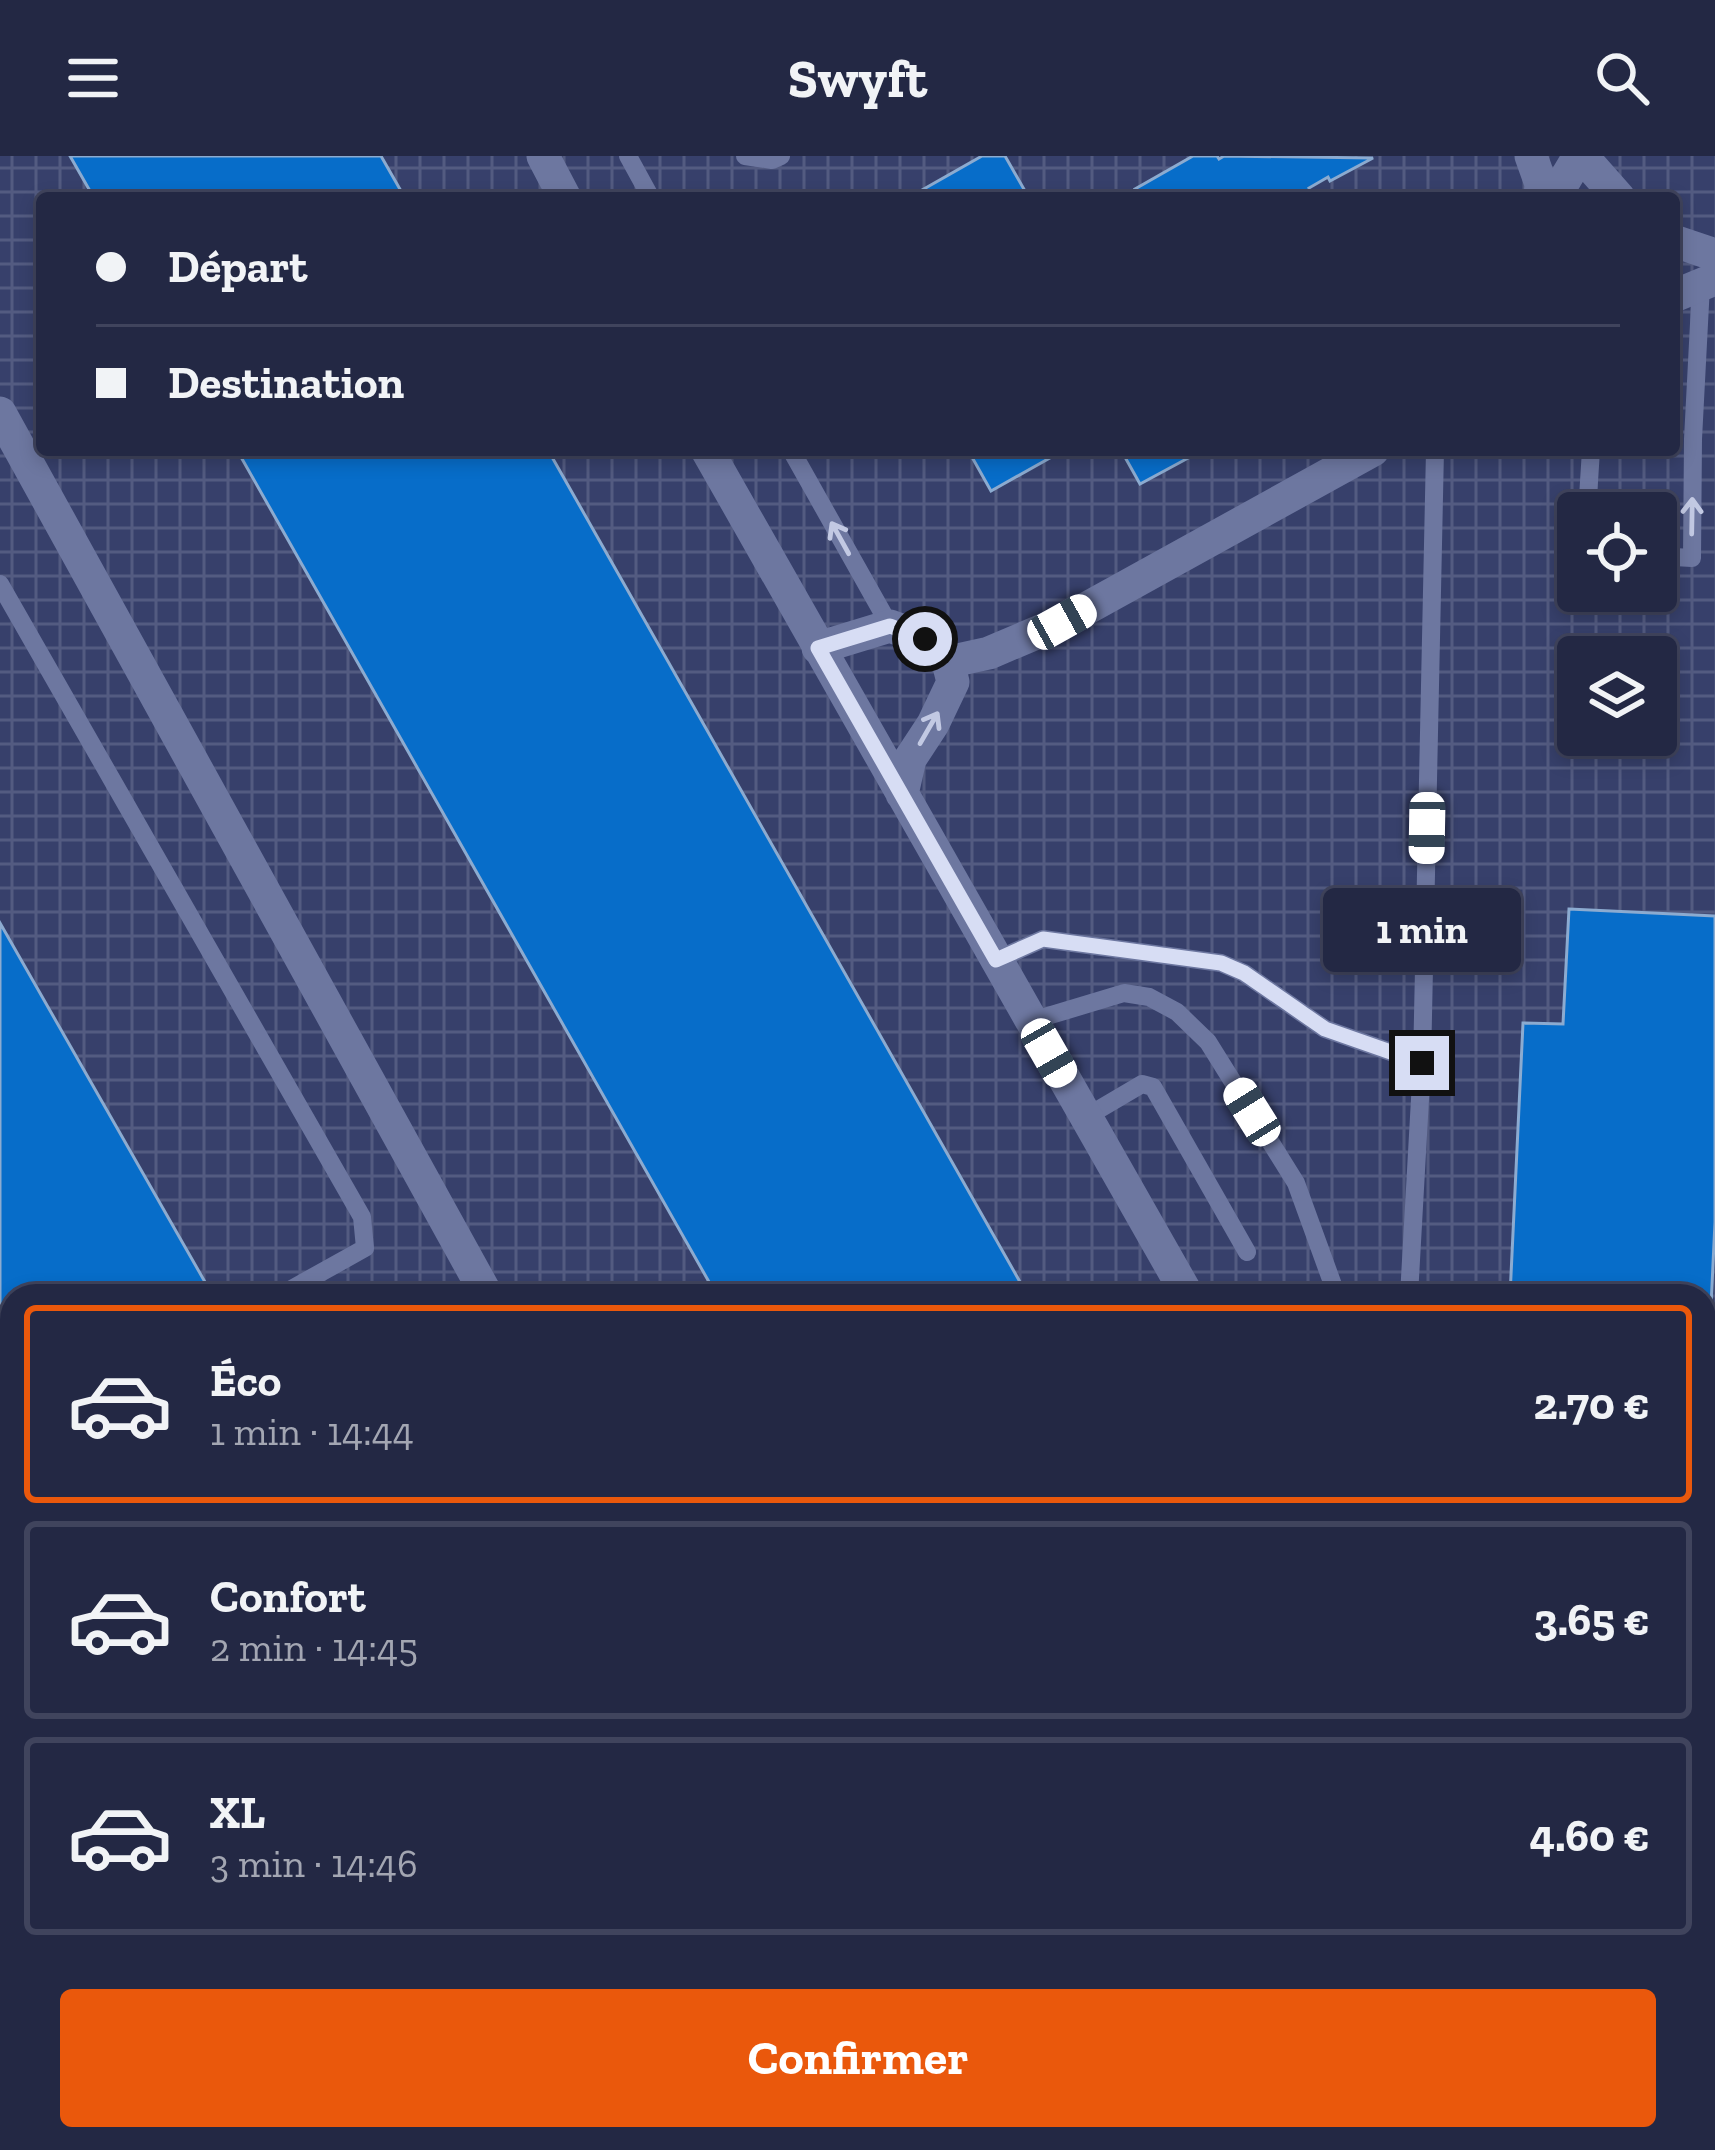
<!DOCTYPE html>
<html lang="fr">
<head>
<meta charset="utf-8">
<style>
	body { margin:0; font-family:"Zilla Slab",serif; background:#2b304b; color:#f1f3f6; height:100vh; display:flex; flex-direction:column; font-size:45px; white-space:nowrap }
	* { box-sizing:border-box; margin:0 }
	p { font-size:39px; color:#a3a6b2 }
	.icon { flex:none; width:66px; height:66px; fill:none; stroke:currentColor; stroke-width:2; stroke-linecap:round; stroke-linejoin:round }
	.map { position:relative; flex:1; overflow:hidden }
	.drawer { position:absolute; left:0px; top:1128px; width:1716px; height:867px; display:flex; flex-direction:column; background:#232844; border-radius:36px 36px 0 0; box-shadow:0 6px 18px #0003,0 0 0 3px #40445d }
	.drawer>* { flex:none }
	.guide { position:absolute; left:36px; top:36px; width:1644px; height:264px; border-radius:12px; box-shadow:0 6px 18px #0003,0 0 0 3px #40445d; display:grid; align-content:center; height:264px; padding:0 60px; background:#232844 }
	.tools { position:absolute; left:1557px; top:336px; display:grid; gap:24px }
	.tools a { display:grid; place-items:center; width:120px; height:120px; border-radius:12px; background:#232844; box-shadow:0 6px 18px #0003,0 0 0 3px #40445d; font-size:60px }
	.end { position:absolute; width:54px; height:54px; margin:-27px; border:15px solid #d7ddf4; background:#111; box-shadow:0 0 0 6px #111 }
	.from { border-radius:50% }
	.bubble { position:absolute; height:84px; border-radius:12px; background:#232844; box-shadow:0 6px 18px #0003,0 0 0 3px #40445d; font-size:39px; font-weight:700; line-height:84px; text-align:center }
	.car { position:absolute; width:36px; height:72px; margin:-36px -18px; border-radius:15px; box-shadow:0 0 9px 3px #0007; background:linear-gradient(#fff 24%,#345 0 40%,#fff 0 76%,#345 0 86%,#fff 0) }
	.guide b { display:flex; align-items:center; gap:42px; height:114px; font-size:45px }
	.guide b+b { border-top:3px solid #40445d }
	.guide i { width:30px; height:30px; background:#f1f3f6 }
	ul { padding:21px 0 0; list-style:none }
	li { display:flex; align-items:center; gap:36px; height:198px; margin:0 24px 18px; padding:0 36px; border:6px solid #40445d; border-radius:12px }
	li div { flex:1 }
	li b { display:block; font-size:45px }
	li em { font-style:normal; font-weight:700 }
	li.selected { border-color:#ea580c }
	li>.icon { width:108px; height:108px; stroke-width:1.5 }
	.cta { display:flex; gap:24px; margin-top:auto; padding:24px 60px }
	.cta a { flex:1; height:138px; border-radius:12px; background:#ea580c; color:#fff; font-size:48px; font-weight:700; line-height:138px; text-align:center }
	header { display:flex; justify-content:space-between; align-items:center; height:156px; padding:0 60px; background:#232844; font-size:54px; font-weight:700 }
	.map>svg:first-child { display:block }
	.industrial { fill:url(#industrial-grid); fill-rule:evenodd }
	.building { fill:#076dc9; stroke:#8cabd0; stroke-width:3 }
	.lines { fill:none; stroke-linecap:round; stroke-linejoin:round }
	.service { stroke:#6d77a0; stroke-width:18 }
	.minor { stroke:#6d77a0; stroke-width:33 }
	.oneway { stroke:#c2c9e3 }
	.route { stroke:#d7ddf4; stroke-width:15 }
</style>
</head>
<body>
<header><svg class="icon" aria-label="menu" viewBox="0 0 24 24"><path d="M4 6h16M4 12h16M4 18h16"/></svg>Swyft<svg class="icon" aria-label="search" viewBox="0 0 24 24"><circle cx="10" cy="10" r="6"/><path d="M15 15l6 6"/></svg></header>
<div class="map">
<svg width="1715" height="1994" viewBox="0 0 1715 1994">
	<defs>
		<pattern id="industrial-grid" width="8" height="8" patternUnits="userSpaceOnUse" patternTransform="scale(3)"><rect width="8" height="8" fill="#37406b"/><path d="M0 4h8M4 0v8" fill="none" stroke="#535b81"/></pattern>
	</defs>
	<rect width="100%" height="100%" fill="#2f365b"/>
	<path class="industrial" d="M0,0H1715V1994H0ZM42,42H1674V294H42ZM1578,357H1656V435H1578ZM1578,501H1656V579H1578ZM12,1140H1704V1983H12Z"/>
	<path class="building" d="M70,0H381L405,42H94Z
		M982,0H1005L1029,42H908Z
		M1193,0H1217L1219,3L1224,0L1373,2L1330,25L1328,21L1309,32L1314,42H1141L1135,33Z
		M237,294H548L1028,1140H717Z
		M968,294H1064L991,335Z
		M1121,294H1203L1140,328Z
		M1569,753L1715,760V1066L1704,1299V1140H1510L1523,867L1563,868Z
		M0,767L213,1140H12V1258L0,1264Z
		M12,1794V1983H451L457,1994H0V1801Z
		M942,1983H1085L1092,1994H923Z
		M1194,1983H1506L1512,1994H1201Z"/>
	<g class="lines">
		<path class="service" d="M628,0L651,42
			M745,0L772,4L781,0
			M791,294L890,470
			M1587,357L1591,294
			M1656,400L1692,402L1693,283L1701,129
			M0,428L362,1061L365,1092L279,1140
			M996,804L1043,783L1221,807L1244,817L1325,873L1422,907
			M1031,865L1124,837L1149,841L1177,856L1208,886L1296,1027L1337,1140
			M1086,961L1142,928L1153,931L1247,1096
			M1409,1140L1422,907L1435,294
			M0,1297L12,1290
			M0,1380L12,1374
			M1704,1401L1715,1402
			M0,1476L12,1469
			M1704,1851L1715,1871"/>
		<path class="minor" d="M543,0L565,42
			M1531,0L1541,28L1540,42
			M1582,0L1619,42
			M1554,42L1579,0
			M1674,85L1715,99
			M1674,140L1715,123
			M0,257L484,1134L483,1140
			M707,294L1188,1140
			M818,492L890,470L925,483L948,506L953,526L933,568L910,603L902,638
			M948,506L989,497L1062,466L1373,294
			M650,1983L656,1994
			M1670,1983L1676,1994"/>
	</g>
	<defs><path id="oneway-shaft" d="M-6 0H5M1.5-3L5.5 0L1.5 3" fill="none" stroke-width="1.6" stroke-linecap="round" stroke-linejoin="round" transform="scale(3)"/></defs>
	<g class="oneway">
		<use href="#oneway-shaft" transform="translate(1692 360) rotate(-89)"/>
		<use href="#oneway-shaft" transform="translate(840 382) rotate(-119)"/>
		<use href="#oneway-shaft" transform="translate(929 572) rotate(-60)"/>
	</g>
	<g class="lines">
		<path class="route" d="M925,483L890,470L818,492L996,804L1043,783L1221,807L1244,817L1325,873L1422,907"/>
	</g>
</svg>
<div class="tools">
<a><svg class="icon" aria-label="locate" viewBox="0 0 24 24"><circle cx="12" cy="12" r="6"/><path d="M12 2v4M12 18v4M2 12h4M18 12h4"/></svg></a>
<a><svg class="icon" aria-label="layers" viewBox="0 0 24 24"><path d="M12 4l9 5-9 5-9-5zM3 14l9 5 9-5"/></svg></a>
</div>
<i class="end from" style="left:925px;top:483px"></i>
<i class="end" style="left:1422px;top:907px"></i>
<div class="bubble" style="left:1323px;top:732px;width:198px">1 min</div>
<i class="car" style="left:1062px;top:466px;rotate:61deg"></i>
<i class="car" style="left:1427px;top:672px;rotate:181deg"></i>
<i class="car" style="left:1049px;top:897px;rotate:150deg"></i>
<i class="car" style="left:1252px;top:956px;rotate:328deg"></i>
<div class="guide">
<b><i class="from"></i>Départ</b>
<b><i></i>Destination</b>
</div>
<section class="drawer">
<ul>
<li class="selected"><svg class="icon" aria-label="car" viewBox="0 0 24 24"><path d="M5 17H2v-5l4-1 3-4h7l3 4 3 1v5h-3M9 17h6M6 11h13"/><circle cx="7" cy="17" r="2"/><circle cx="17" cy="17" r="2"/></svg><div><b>Éco</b><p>1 min · 14:44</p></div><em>2.70 €</em></li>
<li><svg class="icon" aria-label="car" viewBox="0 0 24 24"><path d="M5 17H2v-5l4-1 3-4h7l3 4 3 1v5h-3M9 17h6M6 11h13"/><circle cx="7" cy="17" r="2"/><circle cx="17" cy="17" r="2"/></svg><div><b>Confort</b><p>2 min · 14:45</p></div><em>3.65 €</em></li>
<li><svg class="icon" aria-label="car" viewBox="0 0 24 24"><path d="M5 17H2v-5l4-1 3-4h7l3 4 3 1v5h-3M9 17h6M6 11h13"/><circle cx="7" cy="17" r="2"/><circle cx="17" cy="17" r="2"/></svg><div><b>XL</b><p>3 min · 14:46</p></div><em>4.60 €</em></li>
</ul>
<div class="cta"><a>Confirmer</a></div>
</section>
</div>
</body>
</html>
